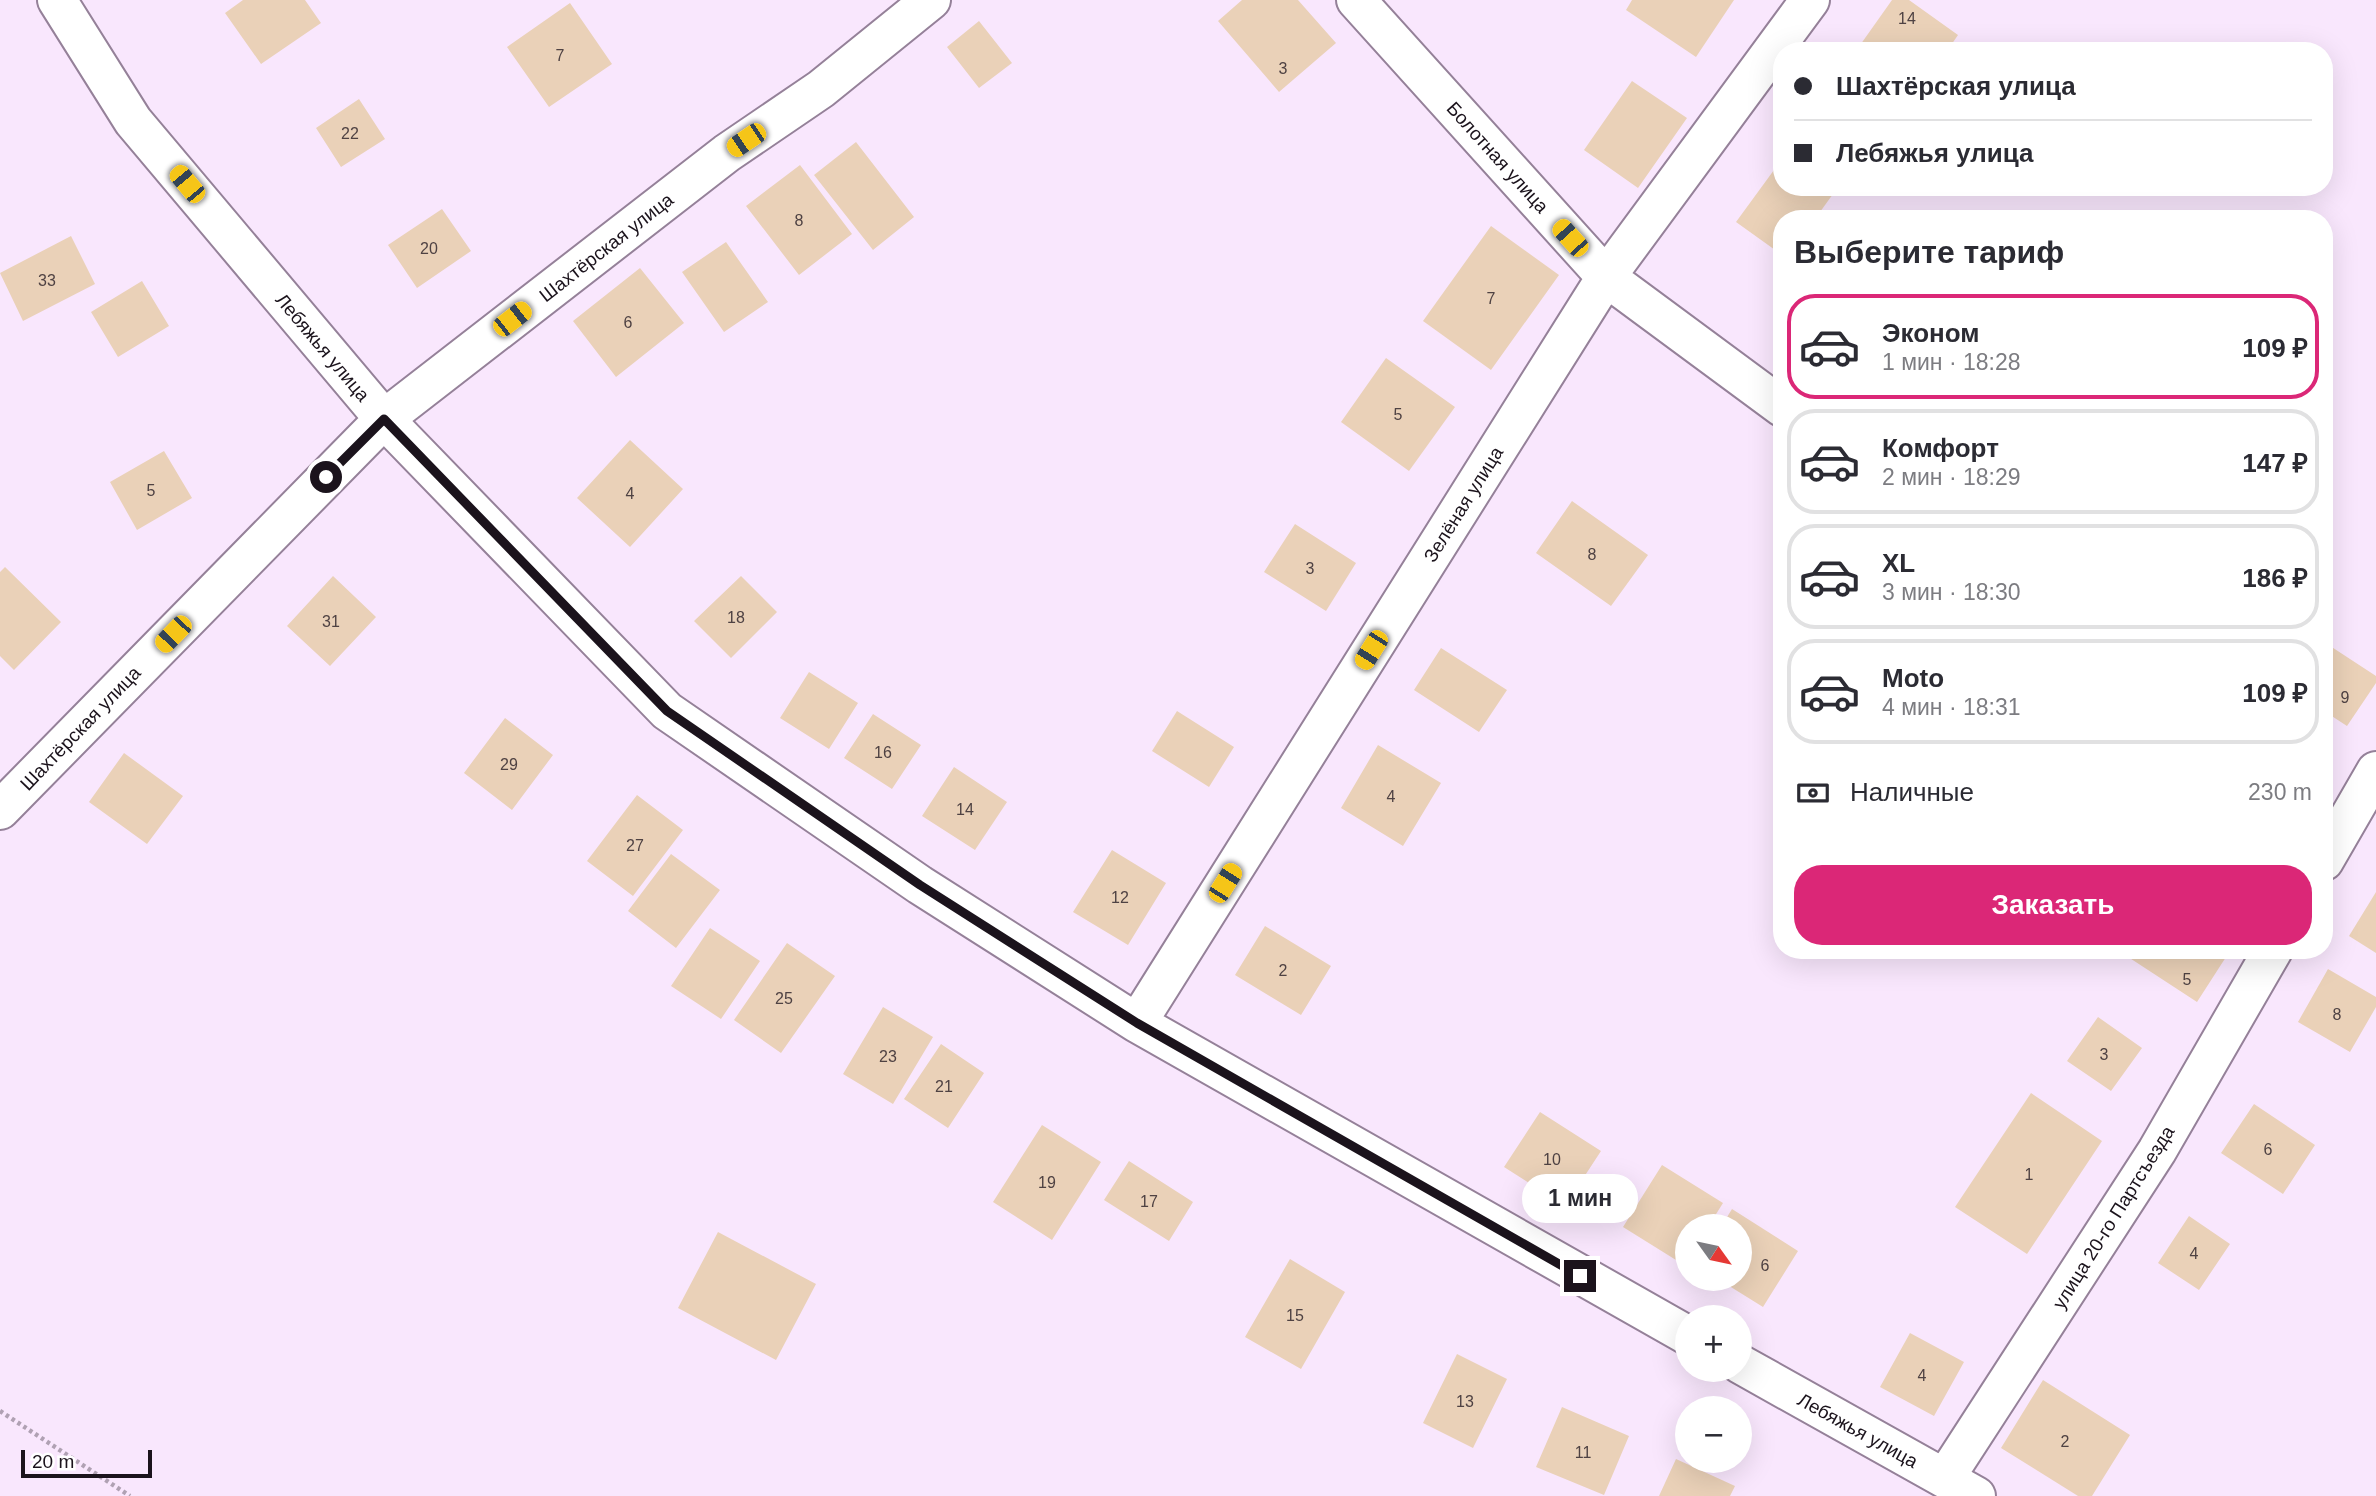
<!DOCTYPE html>
<html lang="ru">
<head>
<meta charset="utf-8">
<style>
	body { margin:0; font-family:Helvetica,sans-serif; background:#f7f7f7; color:#2b2b33; height:100vh; display:flex; flex-direction:column; font-size:26px; white-space:nowrap }
	* { box-sizing:border-box; margin:0 }
	p { font-size:23px; color:#7c7c81 }
	.icon { flex:none; width:38px; height:38px; fill:none; stroke:currentColor; stroke-width:2; stroke-linecap:round; stroke-linejoin:round }
	.map { position:relative; flex:1; overflow:hidden }
	.details { position:absolute; left:1773px; top:210px; width:560px; height:749px; display:flex; flex-direction:column; background:#fff; border-radius:28px; box-shadow:0 7px 28px #0002 }
	.details>* { flex:none }
	.guide { position:absolute; left:1773px; top:42px; width:560px; height:154px; border-radius:28px; box-shadow:0 7px 28px #0002; display:grid; align-content:center; height:154px; padding:0 21px; background:#fff }
	.needle { width:46px; rotate:123deg }
	.controls { position:absolute; left:1675px; top:1214px; display:grid; gap:14px }
	.controls a { display:grid; place-items:center; width:77px; height:77px; border-radius:50%; background:#fff; box-shadow:0 7px 28px #0002; font-size:35px }
	.scale { position:absolute; left:21px; bottom:18px; width:131px; box-sizing:border-box; padding-left:7px; border:4px solid #1b131c; border-top:0; font-size:19px; line-height:24px; white-space:nowrap; color:#1b131c; -webkit-text-stroke:5px #fff; paint-order:stroke }
	.end { position:absolute; width:32px; height:32px; margin:-16px; border:9px solid #1b131c; background:#fff; box-shadow:0 0 0 4px #fff }
	.from { border-radius:50% }
	.bubble { position:absolute; height:49px; border-radius:24px; background:#fff; box-shadow:0 7px 28px #0002; font-size:23px; font-weight:700; line-height:49px; text-align:center }
	.car { position:absolute; width:21px; height:42px; margin:-21px -10px; border-radius:9px; box-shadow:0 0 5px 2px #0007; background:linear-gradient(#f5c518 24%,#345 0 40%,#f5c518 0 76%,#345 0 86%,#f5c518 0) }
	.guide b { display:flex; align-items:center; gap:24px; height:66px; font-size:26px }
	.guide b+b { border-top:2px solid #e1e1e2 }
	.guide i { width:18px; height:18px; background:#2b2b33 }
	ul { padding:0; list-style:none }
	li { display:flex; align-items:center; gap:21px; height:105px; margin:0 14px 10px; padding:0 7px; border:4px solid #e1e1e2; border-radius:28px }
	li div { flex:1 }
	li b { display:block; font-size:26px }
	li em { font-style:normal; font-weight:700 }
	li.selected { border-color:#db2777 }
	li>.icon { width:63px; height:63px; stroke-width:1.5 }
	h2 { padding:0 21px; font-size:32px; line-height:84px }
	.pay { display:flex; align-items:center; gap:18px; height:77px; padding:0 21px; font-size:26px }
	.pay p { margin-inline-start:auto }
	.action { display:flex; gap:14px; margin-top:auto; padding:14px 21px }
	.action a { flex:1; height:80px; border-radius:28px; background:#db2777; color:#fff; font-size:28px; font-weight:700; line-height:80px; text-align:center }
	.map>svg:first-child { display:block }
	.building { fill:#ead1b8 }
	.lines { fill:none; stroke-linecap:round; stroke-linejoin:round }
	.minor-casing { stroke:#958199; stroke-width:42 }
	.path { stroke:#b0a1b3; stroke-width:4.5; stroke-dasharray:3.5 3.5; stroke-linecap:butt }
	.minor { stroke:#fff; stroke-width:38 }
	.route { stroke:#1b131c; stroke-width:9 }
	.labels { text-anchor:middle; stroke-width:7; stroke-linejoin:round; paint-order:stroke }
	.number-label { font-size:16px; fill:#4f4243 }
	.street-label { font-size:19px; fill:#1b131c; stroke:#fff }
</style>
</head>
<body>
<div class="map">
<svg width="2376" height="1496" viewBox="0 0 2376 1496">
	<rect width="100%" height="100%" fill="#f9e7fd"/>
	<path class="building" d="M243,0H305L321,23L261,64L225,13Z
		M1242,0H1298L1336,43L1279,92L1218,21Z
		M1632,0H1734L1696,57L1626,10Z
		M1892,0H1909L1958,35L1947,51H1861L1858,48Z
		M570,3L612,64L549,107L507,47Z
		M979,21L1012,63L979,88L947,47Z
		M1632,81L1687,118L1638,188L1584,150Z
		M359,99L385,139L341,167L316,128Z
		M856,142L914,217L873,250L814,175Z
		M1782,159V187H1838L1815,219H1782V255L1736,222Z
		M800,165L852,234L799,275L746,206Z
		M442,209L471,251L417,288L388,245Z
		M1491,226L1559,275L1491,370L1423,321Z
		M71,236L95,284L23,321L0,273Z
		M726,242L768,302L724,332L682,272Z
		M640,268L684,323L616,377L573,321Z
		M142,281L169,326L118,357L91,312Z
		M1386,358L1455,407L1409,471L1341,422Z
		M630,440L683,489L630,547L577,498Z
		M164,451L192,498L137,530L110,482Z
		M1572,501L1648,555L1611,606L1536,553Z
		M1295,524L1356,563L1326,611L1264,572Z
		M5,567L61,622L14,670L0,656V572Z
		M333,576L376,617L330,666L287,626Z
		M741,576L777,612L731,658L694,621Z
		M2324,642L2376,676V683L2347,726L2324,711Z
		M1441,648L1507,690L1479,732L1414,690Z
		M809,672L858,703L829,749L780,718Z
		M1177,711L1234,747L1209,787L1152,751Z
		M873,714L921,745L892,789L844,758Z
		M505,718L553,755L512,810L464,773Z
		M1378,745L1441,783L1403,846L1341,808Z
		M124,753L183,796L147,844L89,802Z
		M954,767L1007,802L975,850L922,816Z
		M637,795L683,830L633,896L587,861Z
		M1112,850L1166,883L1128,945L1073,912Z
		M671,854L720,890L676,948L628,911Z
		M2376,892V953L2349,936Z
		M1265,926L1331,966L1301,1015L1235,975Z
		M710,928L760,961L721,1019L671,986Z
		M787,943L835,976L781,1053L734,1020Z
		M2124,950H2217L2226,957L2197,1002L2122,953Z
		M2328,969L2376,997V1007L2350,1052L2298,1022Z
		M883,1007L933,1037L893,1104L843,1074Z
		M2098,1017L2142,1048L2111,1091L2067,1061Z
		M941,1044L984,1073L948,1128L904,1099Z
		M2031,1093L2102,1141L2027,1254L1955,1207Z
		M2254,1104L2315,1145L2283,1194L2221,1153Z
		M1540,1112L1601,1151L1565,1206L1504,1167Z
		M1042,1125L1101,1162L1052,1240L993,1202Z
		M1129,1161L1193,1202L1169,1241L1104,1200Z
		M1662,1165L1723,1203L1708,1227H1687V1260L1684,1265L1623,1227Z
		M1732,1209L1798,1251L1763,1307L1718,1279H1740V1227H1721Z
		M2189,1216L2230,1244L2199,1290L2158,1263Z
		M718,1232L816,1284L776,1360L678,1308Z
		M1290,1259L1345,1292L1301,1369L1245,1337Z
		M1910,1333L1964,1362L1934,1416L1880,1387Z
		M1457,1354L1507,1379L1473,1448L1423,1423Z
		M2043,1380L2130,1435L2092,1496H2078L2001,1448Z
		M1562,1407L1629,1436L1604,1495L1536,1467Z
		M1676,1459L1735,1486L1730,1496H1659Z"/>
	<g class="lines">
		<g class="minor-casing">
			<path id="minor" d="M57,0L133,121L384,419L667,711L920,885L1137,1023L1687,1335
				M1356,0L1606,277L1782,407
				M0,810L384,419L727,153L821,89L931,0
				M2324,861L2376,771
				M1137,1023L1606,277L1810,0
				M1740,1364L1976,1496
				M1945,1478L2157,1151L2273,950"/>
		</g>
		<path class="path" d="M0,1411L130,1496"/>
		<use href="#minor" class="minor"/>
	</g>
	<g class="lines">
		<path class="route" d="M326,477L384,419L667,711L920,885L1137,1023L1580,1276"/>
	</g>
	<g class="labels">
		<g class="number-label">
			<text x="1907" y="24">14</text>
			<text x="560" y="61">7</text>
			<text x="1283" y="74">3</text>
			<text x="350" y="139">22</text>
			<text x="799" y="226">8</text>
			<text x="429" y="254">20</text>
			<text x="47" y="286">33</text>
			<text x="1491" y="304">7</text>
			<text x="628" y="328">6</text>
			<text x="1398" y="420">5</text>
			<text x="151" y="496">5</text>
			<text x="630" y="499">4</text>
			<text x="1592" y="560">8</text>
			<text x="1310" y="574">3</text>
			<text x="736" y="623">18</text>
			<text x="331" y="627">31</text>
			<text x="2345" y="703">9</text>
			<text x="883" y="758">16</text>
			<text x="509" y="770">29</text>
			<text x="1391" y="802">4</text>
			<text x="965" y="815">14</text>
			<text x="635" y="851">27</text>
			<text x="1120" y="903">12</text>
			<text x="1283" y="976">2</text>
			<text x="2187" y="985">5</text>
			<text x="784" y="1004">25</text>
			<text x="2337" y="1020">8</text>
			<text x="2104" y="1060">3</text>
			<text x="888" y="1062">23</text>
			<text x="944" y="1092">21</text>
			<text x="2268" y="1155">6</text>
			<text x="1552" y="1165">10</text>
			<text x="2029" y="1180">1</text>
			<text x="1047" y="1188">19</text>
			<text x="1149" y="1207">17</text>
			<text x="2194" y="1259">4</text>
			<text x="1765" y="1271">6</text>
			<text x="1295" y="1321">15</text>
			<text x="1922" y="1381">4</text>
			<text x="1465" y="1407">13</text>
			<text x="2065" y="1447">2</text>
			<text x="1583" y="1458">11</text>
		</g>
		<g class="street-label">
			<text transform="translate(1498 157) rotate(48)" y="7">Болотная улица</text>
			<text transform="translate(606 247) rotate(-38)" y="7">Шахтёрская улица</text>
			<text transform="translate(323 347) rotate(50)" y="7">Лебяжья улица</text>
			<text transform="translate(1463 504) rotate(-58)" y="7">Зелёная улица</text>
			<text transform="translate(80 728) rotate(-46)" y="7">Шахтёрская улица</text>
			<text transform="translate(2113 1217) rotate(-58)" y="7">улица 20-го Партсъезда</text>
			<text transform="translate(1858 1430) rotate(29)" y="7">Лебяжья улица</text>
		</g>
	</g>
</svg>
<div class="controls">
<a><svg class="needle" viewBox="-14 -14 28 28"><path d="M0-13l5 13h-10z" fill="#e53935"/><path d="M0 13l5-13h-10z" fill="#7c7c81"/></svg></a>
<a>+</a>
<a>−</a>
</div>
<div class="scale">20 m</div>
<i class="end from" style="left:326px;top:477px"></i>
<i class="end" style="left:1580px;top:1276px"></i>
<div class="bubble" style="left:1522px;top:1174px;width:116px">1 мин</div>
<i class="car" style="left:746px;top:140px;rotate:236deg"></i>
<i class="car" style="left:187px;top:184px;rotate:320deg"></i>
<i class="car" style="left:1570px;top:238px;rotate:318deg"></i>
<i class="car" style="left:512px;top:319px;rotate:52deg"></i>
<i class="car" style="left:173px;top:634px;rotate:224deg"></i>
<i class="car" style="left:1371px;top:650px;rotate:212deg"></i>
<i class="car" style="left:1225px;top:883px;rotate:32deg"></i>
<div class="guide">
<b><i class="from"></i>Шахтёрская улица</b>
<b><i></i>Лебяжья улица</b>
</div>
<section class="details">
<h2>Выберите тариф</h2>
<ul>
<li class="selected"><svg class="icon" aria-label="car" viewBox="0 0 24 24"><path d="M5 17H2v-5l4-1 3-4h7l3 4 3 1v5h-3M9 17h6M6 11h13"/><circle cx="7" cy="17" r="2"/><circle cx="17" cy="17" r="2"/></svg><div><b>Эконом</b><p>1 мин · 18:28</p></div><em>109 ₽</em></li>
<li><svg class="icon" aria-label="car" viewBox="0 0 24 24"><path d="M5 17H2v-5l4-1 3-4h7l3 4 3 1v5h-3M9 17h6M6 11h13"/><circle cx="7" cy="17" r="2"/><circle cx="17" cy="17" r="2"/></svg><div><b>Комфорт</b><p>2 мин · 18:29</p></div><em>147 ₽</em></li>
<li><svg class="icon" aria-label="car" viewBox="0 0 24 24"><path d="M5 17H2v-5l4-1 3-4h7l3 4 3 1v5h-3M9 17h6M6 11h13"/><circle cx="7" cy="17" r="2"/><circle cx="17" cy="17" r="2"/></svg><div><b>XL</b><p>3 мин · 18:30</p></div><em>186 ₽</em></li>
<li><svg class="icon" aria-label="car" viewBox="0 0 24 24"><path d="M5 17H2v-5l4-1 3-4h7l3 4 3 1v5h-3M9 17h6M6 11h13"/><circle cx="7" cy="17" r="2"/><circle cx="17" cy="17" r="2"/></svg><div><b>Moto</b><p>4 мин · 18:31</p></div><em>109 ₽</em></li>
</ul>
<div class="pay"><svg class="icon" aria-label="cash" viewBox="0 0 24 24"><path d="M3 7h18v10H3z"/><circle cx="12" cy="12" r="2"/></svg>Наличные<p>230 m</p></div>
<div class="action"><a>Заказать</a></div>
</section>
</div>
</body>
</html>
